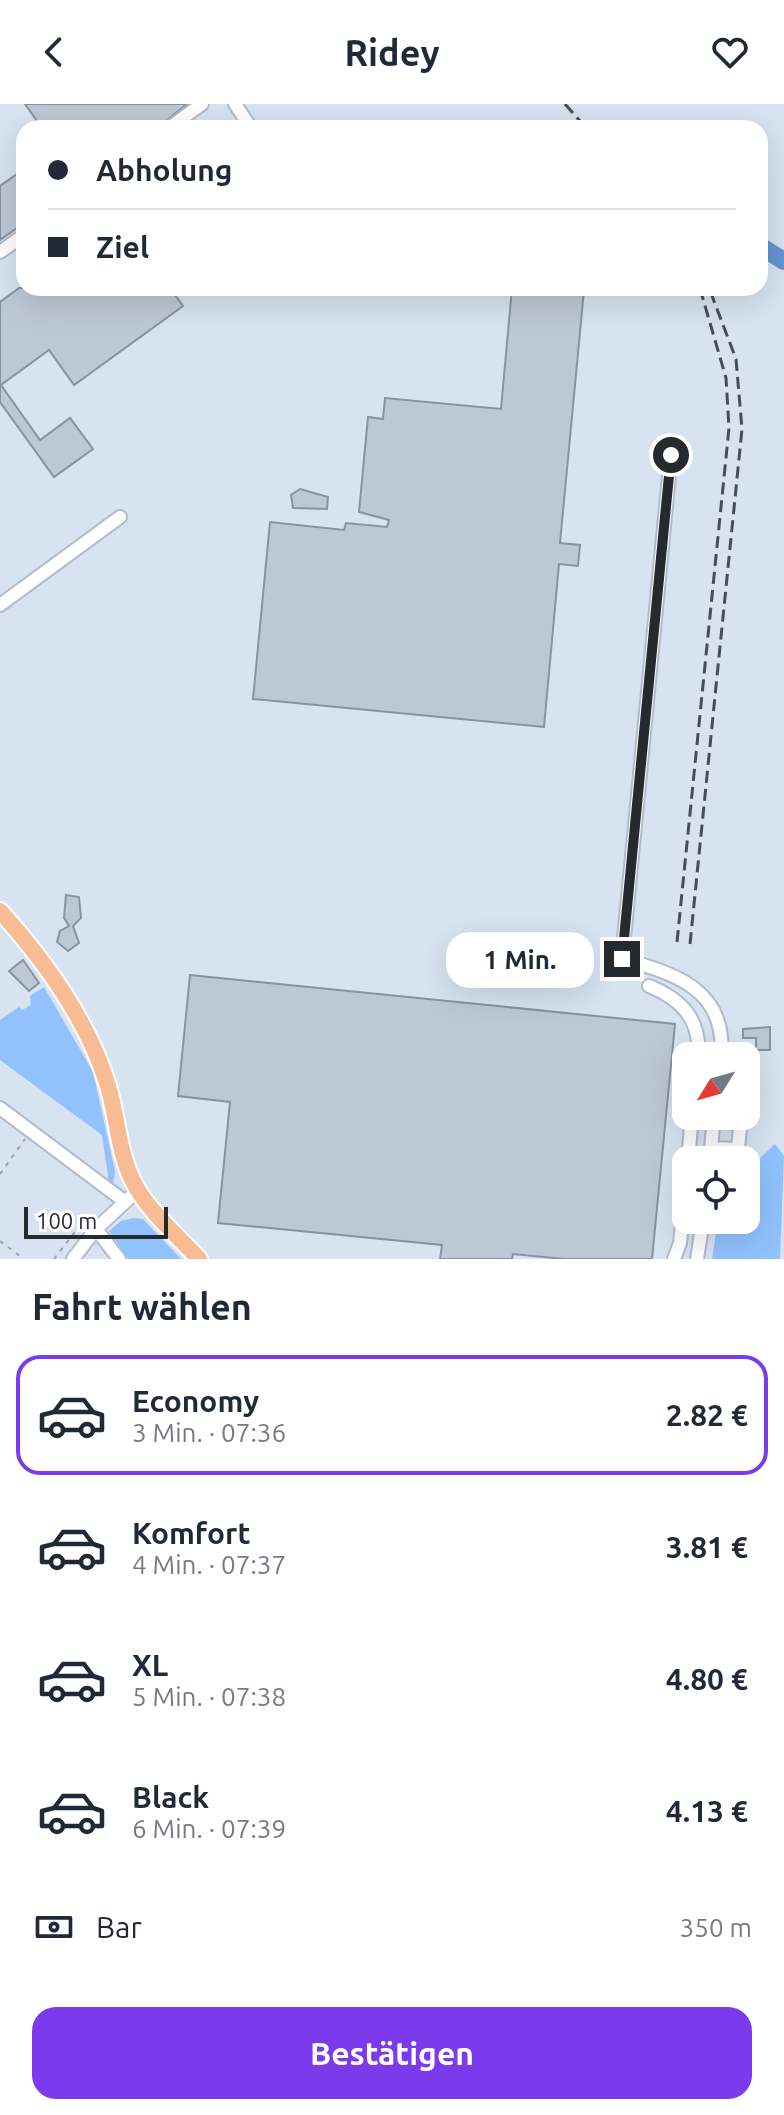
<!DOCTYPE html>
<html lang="de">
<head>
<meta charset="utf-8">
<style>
	body { margin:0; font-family:Ubuntu,sans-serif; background:#f6f6f7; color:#1f2937; height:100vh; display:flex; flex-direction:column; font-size:30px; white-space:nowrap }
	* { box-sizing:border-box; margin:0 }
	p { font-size:26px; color:#747a83 }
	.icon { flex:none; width:44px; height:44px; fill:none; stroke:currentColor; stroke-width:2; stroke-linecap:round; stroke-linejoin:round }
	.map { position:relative; height:1155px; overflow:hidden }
	.drawer { display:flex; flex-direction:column; background:#fff; flex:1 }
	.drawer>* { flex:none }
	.banner { position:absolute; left:16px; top:16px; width:752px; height:176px; border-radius:24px; box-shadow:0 8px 32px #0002; display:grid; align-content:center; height:176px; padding:0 32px; background:#fff }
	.needle { width:52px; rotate:233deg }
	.buttons { position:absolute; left:672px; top:938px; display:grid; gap:16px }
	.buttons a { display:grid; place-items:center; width:88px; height:88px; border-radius:16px; background:#fff; box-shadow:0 8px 32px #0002; font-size:40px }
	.scale { position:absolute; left:24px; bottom:20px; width:144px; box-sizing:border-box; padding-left:8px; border:4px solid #252a2f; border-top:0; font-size:22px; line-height:28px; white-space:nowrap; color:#252a2f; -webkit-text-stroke:6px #fff; paint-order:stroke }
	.end { position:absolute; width:36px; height:36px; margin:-18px; border:10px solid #252a2f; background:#fff; box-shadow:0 0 0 4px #fff }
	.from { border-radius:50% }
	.bubble { position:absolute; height:56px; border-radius:24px; background:#fff; box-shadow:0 8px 32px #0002; font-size:26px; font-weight:700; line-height:56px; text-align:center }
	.banner b { display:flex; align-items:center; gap:28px; height:76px; font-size:30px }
	.banner b+b { border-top:2px solid #e0e1e3 }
	.banner i { width:20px; height:20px; background:#1f2937 }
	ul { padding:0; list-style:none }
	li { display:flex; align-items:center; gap:24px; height:120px; margin:0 16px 12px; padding:0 16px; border:4px solid transparent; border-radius:24px }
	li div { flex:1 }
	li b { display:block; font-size:30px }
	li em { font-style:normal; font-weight:700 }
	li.active { border-color:#7c3aed }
	li>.icon { width:72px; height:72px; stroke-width:1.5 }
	h2 { padding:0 32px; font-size:36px; line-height:96px }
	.pay { display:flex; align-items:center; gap:20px; height:88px; padding:0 32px; font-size:30px }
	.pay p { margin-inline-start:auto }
	.cta { display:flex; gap:16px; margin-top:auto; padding:16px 32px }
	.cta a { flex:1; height:92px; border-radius:24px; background:#7c3aed; color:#fff; font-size:32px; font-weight:700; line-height:92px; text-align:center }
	header { display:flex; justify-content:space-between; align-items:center; height:104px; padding:0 32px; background:#fff; font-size:36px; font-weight:700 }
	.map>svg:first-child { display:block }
	.green { fill:#91c2fe }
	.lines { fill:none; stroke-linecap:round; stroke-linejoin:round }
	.river { stroke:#6395d0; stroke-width:18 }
	.building { fill:#bdc8d6; stroke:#8893a0; stroke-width:2 }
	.minor-casing { stroke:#b1bcca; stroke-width:16 }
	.major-casing { stroke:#fff; stroke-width:20 }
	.path { stroke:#9aa4af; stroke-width:2; stroke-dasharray:4 6; stroke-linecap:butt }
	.minor { stroke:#fff; stroke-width:12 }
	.major { stroke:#f7bc94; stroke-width:16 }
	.rail { stroke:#484e55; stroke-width:3; stroke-dasharray:12 6; stroke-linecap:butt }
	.route { stroke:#252a2f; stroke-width:10 }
</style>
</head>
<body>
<header><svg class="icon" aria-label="back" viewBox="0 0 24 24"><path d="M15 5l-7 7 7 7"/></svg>Ridey<svg class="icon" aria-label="heart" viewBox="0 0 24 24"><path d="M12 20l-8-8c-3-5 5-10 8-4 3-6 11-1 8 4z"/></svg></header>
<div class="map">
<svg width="784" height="1155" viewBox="0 0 784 1155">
	<rect width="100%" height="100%" fill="#d7e3f1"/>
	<path class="green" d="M44,883L93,968L115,1067L113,1082L109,1079L102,1031L0,956V916L19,903L22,906L31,901L30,892Z
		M775,1040L784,1052L780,1155H712L718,1116H746V1067Z
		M133,1114L143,1115L181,1155H128L109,1127L121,1117Z"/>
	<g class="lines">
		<path class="river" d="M760,142L784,157"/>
	</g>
	<path class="building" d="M25,0H187L157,24H42Z
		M24,65V119L0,136V82Z
		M19,184H170L183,202L74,281L49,246L1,281L40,336L70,314L93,345L54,373L0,298V198Z
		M512,184L584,186L560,439L580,441L578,462L559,460L544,623L253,595L270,418L344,426L346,419L387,423L389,416L359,408L368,313L383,315L385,294L501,305Z
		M300,385L328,393L327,405L293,404L291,391Z
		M66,791L79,793L81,814L73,822L79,839L68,847L57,838L60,827L69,822L64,814Z
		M23,856L39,879L29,887L9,867Z
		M190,871L675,920L652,1155H564L513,1150L512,1155H440L442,1141L218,1119L230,998L178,992Z
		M770,923V946H756V934H743V925Z"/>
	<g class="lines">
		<g class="minor-casing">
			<path id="minor" d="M235,0L251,24
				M169,24L202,0
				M0,148L24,131
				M671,351L622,855C674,869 727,885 721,952
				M0,501L120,413
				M649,882C681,895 701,915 698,952
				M746,957V952
				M0,1004L124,1097
				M711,1044L738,1045L741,1012
				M688,1056L692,1012
				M710,1056L714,1012
				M96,1125L119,1155
				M73,1155L96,1125L138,1086
				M674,1155L680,1139L686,1081
				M697,1155L703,1116"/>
		</g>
		<g class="major-casing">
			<path id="major" d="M0,807C46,858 88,916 108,982C118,1015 118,1050 135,1081C150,1109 178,1132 199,1155"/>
		</g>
		<path class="path" d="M0,1070L25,1035
			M0,1137L24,1155
			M54,1155L87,1112"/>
		<use href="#minor" class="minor"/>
		<use href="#major" class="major"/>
		<path class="rail" d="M565,0L586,24
			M677,838L729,324L726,274L701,188
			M690,840L742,325L736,255L709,184"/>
	</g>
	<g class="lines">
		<path class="route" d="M622,855L671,351"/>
	</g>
</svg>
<div class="buttons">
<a><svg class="needle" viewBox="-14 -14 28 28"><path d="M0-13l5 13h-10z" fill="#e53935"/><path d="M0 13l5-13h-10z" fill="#747a83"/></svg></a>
<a><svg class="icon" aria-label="locate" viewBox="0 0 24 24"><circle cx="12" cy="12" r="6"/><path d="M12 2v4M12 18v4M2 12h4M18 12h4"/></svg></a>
</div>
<div class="scale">100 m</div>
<i class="end from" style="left:671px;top:351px"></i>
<i class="end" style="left:622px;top:855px"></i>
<div class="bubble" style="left:446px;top:828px;width:148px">1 Min.</div>
<div class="banner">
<b><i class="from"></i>Abholung</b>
<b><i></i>Ziel</b>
</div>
</div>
<section class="drawer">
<h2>Fahrt wählen</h2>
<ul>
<li class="active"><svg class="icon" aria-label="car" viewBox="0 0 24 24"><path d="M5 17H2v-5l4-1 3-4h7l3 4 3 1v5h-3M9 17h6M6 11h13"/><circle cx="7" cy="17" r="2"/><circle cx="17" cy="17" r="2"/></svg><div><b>Economy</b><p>3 Min. · 07:36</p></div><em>2.82 €</em></li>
<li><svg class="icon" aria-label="car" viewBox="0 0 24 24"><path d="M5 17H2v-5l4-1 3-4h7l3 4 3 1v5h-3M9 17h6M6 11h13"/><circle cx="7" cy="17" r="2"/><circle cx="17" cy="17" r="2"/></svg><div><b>Komfort</b><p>4 Min. · 07:37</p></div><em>3.81 €</em></li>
<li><svg class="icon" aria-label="car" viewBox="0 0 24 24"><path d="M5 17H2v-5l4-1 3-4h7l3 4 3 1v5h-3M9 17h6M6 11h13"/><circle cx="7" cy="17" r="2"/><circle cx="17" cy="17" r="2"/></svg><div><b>XL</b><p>5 Min. · 07:38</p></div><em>4.80 €</em></li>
<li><svg class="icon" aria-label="car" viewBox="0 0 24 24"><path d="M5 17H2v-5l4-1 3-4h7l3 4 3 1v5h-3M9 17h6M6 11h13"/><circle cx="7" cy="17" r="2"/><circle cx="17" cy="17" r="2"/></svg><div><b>Black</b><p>6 Min. · 07:39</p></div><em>4.13 €</em></li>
</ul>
<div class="pay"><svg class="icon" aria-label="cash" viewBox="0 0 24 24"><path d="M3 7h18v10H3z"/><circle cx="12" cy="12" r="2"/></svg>Bar<p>350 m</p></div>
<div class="cta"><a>Bestätigen</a></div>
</section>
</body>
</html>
